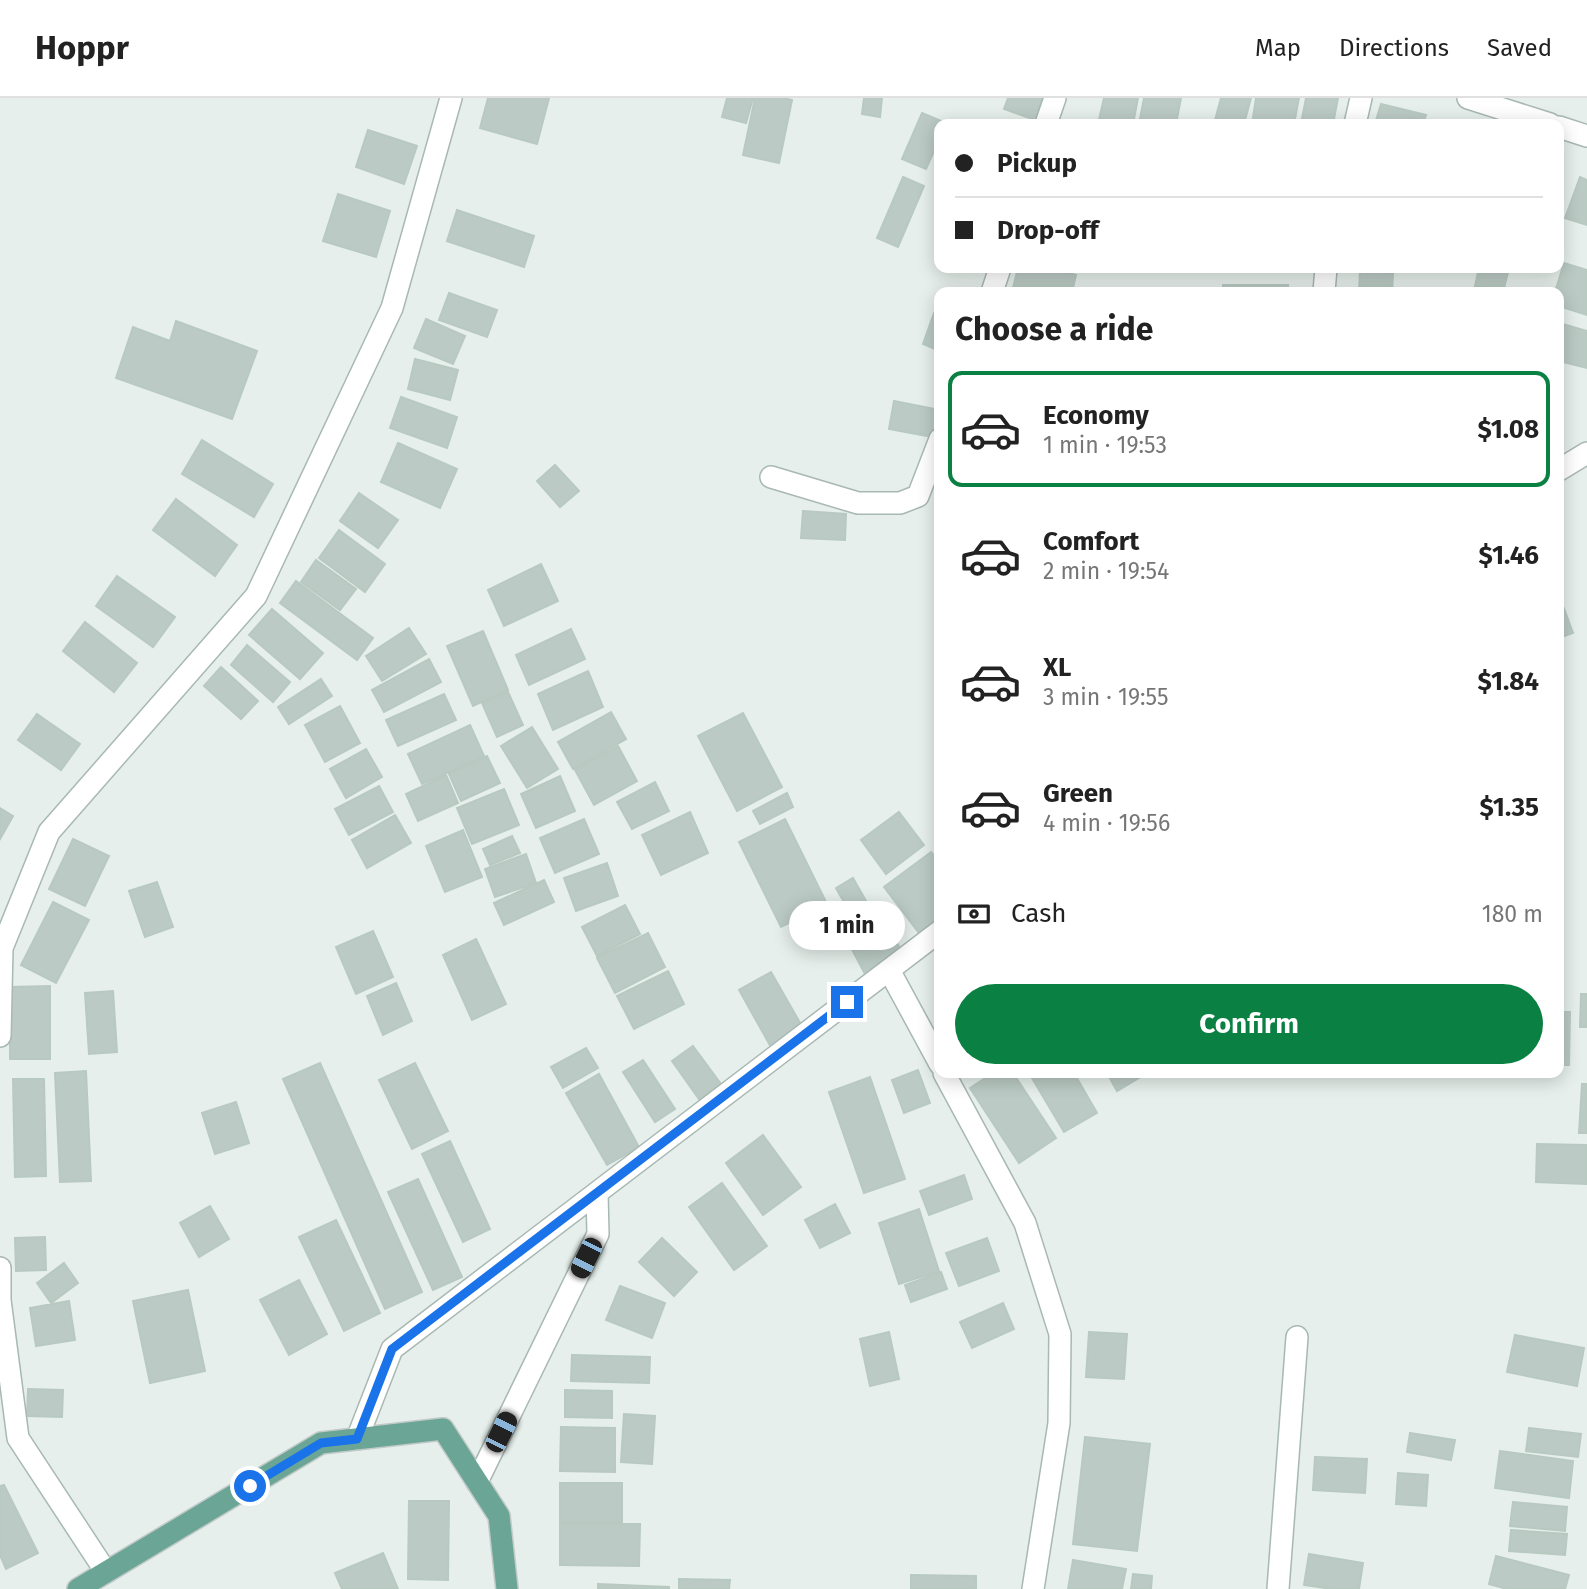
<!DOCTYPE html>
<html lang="en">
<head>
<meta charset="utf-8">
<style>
	body { margin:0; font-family:"Fira Sans",sans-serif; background:#f2f2f2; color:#222; height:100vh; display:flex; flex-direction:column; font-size:26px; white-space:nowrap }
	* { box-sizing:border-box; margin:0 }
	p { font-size:23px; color:#767676 }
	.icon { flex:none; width:38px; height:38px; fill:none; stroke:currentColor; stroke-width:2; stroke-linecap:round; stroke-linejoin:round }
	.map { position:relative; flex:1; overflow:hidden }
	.panel { position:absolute; left:934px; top:189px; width:630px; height:791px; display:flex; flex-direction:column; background:#fff; border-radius:14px; box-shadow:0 4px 18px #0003 }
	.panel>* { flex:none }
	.guide { position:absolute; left:934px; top:21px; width:630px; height:154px; border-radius:14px; box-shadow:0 4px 18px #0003; display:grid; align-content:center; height:154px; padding:0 21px; background:#fff }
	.end { position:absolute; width:32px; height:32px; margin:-16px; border:9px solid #1a73e8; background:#fff; box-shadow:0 0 0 4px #fff }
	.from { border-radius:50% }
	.bubble { position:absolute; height:49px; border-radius:24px; background:#fff; box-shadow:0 4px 18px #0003; font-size:23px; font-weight:700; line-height:49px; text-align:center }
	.car { position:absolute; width:21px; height:42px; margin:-21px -10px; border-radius:9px; box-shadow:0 0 5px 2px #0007; background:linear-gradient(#222 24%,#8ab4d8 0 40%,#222 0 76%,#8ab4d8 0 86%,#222 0) }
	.guide b { display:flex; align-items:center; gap:24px; height:66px; font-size:26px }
	.guide b+b { border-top:2px solid #e0e0e0 }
	.guide i { width:18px; height:18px; background:#222 }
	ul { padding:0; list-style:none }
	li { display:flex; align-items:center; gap:21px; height:116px; margin:0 14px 10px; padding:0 7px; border:4px solid transparent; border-radius:14px }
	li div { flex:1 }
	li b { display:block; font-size:26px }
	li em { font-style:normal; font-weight:700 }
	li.current { border-color:#0b8043 }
	li>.icon { width:63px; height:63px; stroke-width:1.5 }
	h2 { padding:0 21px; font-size:32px; line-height:84px }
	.pay { display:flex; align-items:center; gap:18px; height:77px; padding:0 21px; font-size:26px }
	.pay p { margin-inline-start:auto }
	.cta { display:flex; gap:14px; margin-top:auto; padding:14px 21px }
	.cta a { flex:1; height:80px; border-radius:42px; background:#0b8043; color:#fff; font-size:28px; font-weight:700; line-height:80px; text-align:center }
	header { display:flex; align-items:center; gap:42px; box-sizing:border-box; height:98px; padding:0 35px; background:#fff; border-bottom:2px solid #e0e0e0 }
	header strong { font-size:33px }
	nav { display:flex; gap:38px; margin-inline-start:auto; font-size:24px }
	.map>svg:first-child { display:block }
	.building { fill:#bbcac4; stroke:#b8c9c2; stroke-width:2 }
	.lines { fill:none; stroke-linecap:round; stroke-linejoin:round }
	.minor-casing { stroke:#a8b8b2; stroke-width:24 }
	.major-casing { stroke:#c2cac8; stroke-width:24 }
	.minor { stroke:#fff; stroke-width:21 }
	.major { stroke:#6aa596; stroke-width:21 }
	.route { stroke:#1a73e8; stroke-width:9 }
</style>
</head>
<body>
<header>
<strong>Hoppr</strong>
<nav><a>Map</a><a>Directions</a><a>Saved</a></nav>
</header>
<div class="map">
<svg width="1587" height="1491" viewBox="0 0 1587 1491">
	<rect width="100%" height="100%" fill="#e6efeb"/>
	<path class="building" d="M488,0H549L537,46L480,30Z
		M727,0H753L746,25L722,19Z
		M755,0H783L792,2L779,65L743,57Z
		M864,0H882L880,19L862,16Z
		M1008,0H1042L1035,22L1004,11Z
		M1104,0H1138L1133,26H1098Z
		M1144,0H1181L1176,26H1139Z
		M1221,0H1251L1244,26H1214Z
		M1256,0H1299L1294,26H1252Z
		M1306,0H1338L1333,26H1301Z
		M1381,6L1426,17L1423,26H1375Z
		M922,15L946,25L940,26V40L926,71L902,61Z
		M368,32L417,48L404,86L356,69Z
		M903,79L924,88L898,149L877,140Z
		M1580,79L1587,82V127L1565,120Z
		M338,96L390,113L376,159L323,143Z
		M457,112L534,138L524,169L447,143Z
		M1564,165L1587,172V217L1559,208V194H1555Z
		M1018,170H1048L1076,177L1072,194H1012Z
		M1479,170H1509L1503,194L1475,188Z
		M1360,173L1393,175L1392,194H1359Z
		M1223,187H1288V194H1223Z
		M449,195L497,212L487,239L439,222Z
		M934,215L940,217V253L923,246Z
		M426,221L465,238L453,266L414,250Z
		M176,223L257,253L232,321L116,280L133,229L170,243Z
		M1559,225L1587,233V270L1559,263Z
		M415,261L458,272L450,302L408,291Z
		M401,299L457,319L447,350L390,330Z
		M894,303L940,312L938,340L889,331Z
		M202,342L273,386L254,419L182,376Z
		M398,345L457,371L440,410L381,384Z
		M555,367L579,393L560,409L537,383Z
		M359,395L398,422L378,450L340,423Z
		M176,401L237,447L215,478L153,432Z
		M803,413L846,416L845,442L801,440Z
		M339,432L385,466L365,494L319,460Z
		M316,462L356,491L340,512L301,484Z
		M541,466L558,503L504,528L488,492Z
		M117,478L175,519L153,549L96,508Z
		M296,483L373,540L357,562L280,505Z
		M1559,497L1573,535L1559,540Z
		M272,511L323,555L300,581L249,537Z
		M85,524L137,565L114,594L63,553Z
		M409,530L426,556L382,583L366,558Z
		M571,531L585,561L529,587L516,557Z
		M483,533L508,592L473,608L447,548Z
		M247,547L290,584L273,604L231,567Z
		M429,561L441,584L384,614L372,592Z
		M221,569L258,603L241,621L204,588Z
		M588,573L603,609L553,632L538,596Z
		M321,581L332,598L289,626L278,609Z
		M508,594L523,627L497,639L482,605Z
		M444,596L456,622L398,648L386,622Z
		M340,608L360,645L325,664L305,627Z
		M611,614L626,641L573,671L558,644Z
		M743,615L782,689L737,713L698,638Z
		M37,616L80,646L61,672L18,642Z
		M470,627L484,658L422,686L408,656Z
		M532,629L558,671L527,690L501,648Z
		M618,648L637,683L594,707L575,672Z
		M366,651L382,679L346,700L330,671Z
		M487,658L500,685L461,703L449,676Z
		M446,677L458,705L418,723L406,696Z
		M560,678L575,713L536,730L521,696Z
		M655,684L669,713L632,731L617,704Z
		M379,688L393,714L349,737L335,711Z
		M504,691L519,727L472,746L457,710Z
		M787,695L793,709L760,726L753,713Z
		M0,710L13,718L0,741Z
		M690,714L708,755L661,777L642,737Z
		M899,714L924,747L886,776L861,742Z
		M395,717L411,745L367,770L352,742Z
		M584,721L599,756L555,775L540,740Z
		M785,721L827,806L781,829L739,744Z
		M463,732L482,779L445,794L426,748Z
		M512,738L520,755L490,767L483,751Z
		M73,741L109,758L85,808L49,791Z
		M931,754L940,765V819L919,835L884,789Z
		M526,756L536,785L495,799L485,771Z
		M607,765L618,798L576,813L564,780Z
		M853,780L866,803L849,813L836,790Z
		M544,782L554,804L504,827L494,805Z
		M157,784L173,829L145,839L129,793Z
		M53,804L89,822L56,885L21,867Z
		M625,807L640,836L597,858L582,829Z
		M878,809L904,858L866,878L840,829Z
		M373,833L393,879L356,896L336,849Z
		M648,835L665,869L615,895L597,860Z
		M476,841L506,906L472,922L443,857Z
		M668,873L684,906L634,931L617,898Z
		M771,874L803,930L771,949L739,892Z
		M396,885L412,923L383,937L367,898Z
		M50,888V961H10V889Z
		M113,893L117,954L89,956L85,895Z
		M1581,896H1587V929H1580Z
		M1559,914H1570L1569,967H1559Z
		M693,948L721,986L699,1001L672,963Z
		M586,950L598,970L563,990L551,969Z
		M643,962L675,1011L655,1024L623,974Z
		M320,965L422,1194L385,1211L283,981Z
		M415,965L448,1033L412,1051L379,982Z
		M918,972L930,1005L904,1015L892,982Z
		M86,973L91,1083L60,1084L55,975Z
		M993,975H1013L1056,1040L1019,1065L970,990Z
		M1029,975H1074L1097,1015L1064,1034Z
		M1107,975H1147L1117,993Z
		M599,976L639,1049L607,1067L566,995Z
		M870,979L905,1081L864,1095L829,994Z
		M13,981H44L46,1078L15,1079Z
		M1582,986H1587V1035H1579Z
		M236,1004L249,1045L215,1056L202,1015Z
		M763,1037L801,1089L763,1117L726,1065Z
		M450,1043L490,1131L463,1144L422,1056Z
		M1537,1046L1587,1047V1086L1536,1084Z
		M964,1077L972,1101L929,1117L920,1093Z
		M418,1081L462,1179L433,1192L388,1094Z
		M722,1085L767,1148L734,1172L689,1109Z
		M835,1106L850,1135L820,1150L805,1122Z
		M210,1108L229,1141L199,1159L180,1125Z
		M919,1111L939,1173L899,1186L879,1125Z
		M336,1122L380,1215L344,1233L299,1139Z
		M45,1139L46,1172L16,1173L15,1140Z
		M662,1140L697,1174L674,1198L639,1164Z
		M987,1140L999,1173L959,1188L946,1155Z
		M64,1165L78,1185L51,1205L37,1185Z
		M941,1174L947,1191L911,1204L905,1187Z
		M299,1182L327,1236L289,1257L260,1202Z
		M620,1188L665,1205L652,1240L606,1222Z
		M188,1192L205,1273L150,1285L133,1203Z
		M69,1203L75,1242L36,1248L30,1210Z
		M1003,1205L1014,1231L972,1250L960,1224Z
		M889,1234L899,1281L870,1288L860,1241Z
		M1089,1234L1127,1236L1124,1281L1086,1279Z
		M1515,1237L1584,1250L1577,1288L1507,1274Z
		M572,1257L650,1259L649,1285L571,1283Z
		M28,1291L63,1292L62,1319L27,1318Z
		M565,1292L612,1293V1320L565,1319Z
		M624,1316L655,1318L652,1366L621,1364Z
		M561,1329L615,1330V1374L560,1373Z
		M1529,1330L1581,1336L1578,1359L1526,1353Z
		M1410,1335L1455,1342L1451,1362L1407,1354Z
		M1085,1339L1150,1346L1137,1453L1073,1446Z
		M1500,1353L1573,1363L1569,1400L1495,1390Z
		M1315,1359L1367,1361L1365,1395L1313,1392Z
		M1398,1375L1428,1377L1426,1408L1396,1406Z
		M560,1385H622V1424H560Z
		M4,1387L38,1455L6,1471L0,1457V1388Z
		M409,1403H449L448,1482L408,1481Z
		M1513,1404L1567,1409L1565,1433L1510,1428Z
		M560,1426H640L639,1468L560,1467Z
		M1511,1432L1567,1436L1565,1457L1509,1453Z
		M383,1455L398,1491H342L335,1475Z
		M1309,1456L1363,1465L1359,1491H1332L1304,1487Z
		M1496,1458L1569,1477L1565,1491H1507L1489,1486Z
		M1073,1462L1126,1471L1122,1491H1068Z
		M1133,1476L1152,1478L1151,1491H1131Z
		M911,1477L976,1478V1491H911Z
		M679,1481L730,1482L729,1491H679Z
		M598,1486L669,1489V1491H598Z"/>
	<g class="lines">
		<g class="minor-casing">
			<path id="minor" d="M1468,0L1550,26
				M1046,26L1055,0
				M1355,26L1361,0
				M1559,29L1587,38
				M992,194L1000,170
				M1324,194L1326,170
				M1559,372L1587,355
				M771,379L858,405H900L918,398L940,341
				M889,872L940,966
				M0,938L2,850L49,734L256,498L392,210L451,0
				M944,975L1025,1125L1060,1236L1059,1325L1033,1491
				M0,1170V1202L18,1340L106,1474
				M357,1341L392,1251L940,833
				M477,1384L598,1136L597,1095
				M1278,1491L1297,1239"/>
		</g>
		<g class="major-casing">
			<path id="major" d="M78,1491L321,1345L443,1331L499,1418L507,1491"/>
		</g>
		<use href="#minor" class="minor"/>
		<use href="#major" class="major"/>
	</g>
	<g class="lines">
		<path class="route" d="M250,1388L321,1345L357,1341L392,1251L847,904"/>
	</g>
</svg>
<i class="end from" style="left:250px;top:1388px"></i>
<i class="end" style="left:847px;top:904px"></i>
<div class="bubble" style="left:789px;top:803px;width:116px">1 min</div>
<i class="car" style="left:586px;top:1160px;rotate:206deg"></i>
<i class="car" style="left:501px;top:1334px;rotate:26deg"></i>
<div class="guide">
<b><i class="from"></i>Pickup</b>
<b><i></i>Drop-off</b>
</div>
<section class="panel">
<h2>Choose a ride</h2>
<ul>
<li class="current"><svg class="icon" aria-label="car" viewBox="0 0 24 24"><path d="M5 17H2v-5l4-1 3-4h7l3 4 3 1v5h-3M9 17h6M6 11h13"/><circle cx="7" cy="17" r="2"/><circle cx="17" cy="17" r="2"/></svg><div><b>Economy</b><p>1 min · 19:53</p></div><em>$1.08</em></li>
<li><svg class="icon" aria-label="car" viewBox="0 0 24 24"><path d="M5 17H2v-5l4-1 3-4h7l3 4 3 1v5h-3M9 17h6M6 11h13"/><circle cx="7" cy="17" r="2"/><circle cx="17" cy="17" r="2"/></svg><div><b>Comfort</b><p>2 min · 19:54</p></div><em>$1.46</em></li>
<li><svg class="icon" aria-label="car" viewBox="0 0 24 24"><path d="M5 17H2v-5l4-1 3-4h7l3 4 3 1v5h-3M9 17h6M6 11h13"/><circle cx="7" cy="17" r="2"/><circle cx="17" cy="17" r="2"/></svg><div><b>XL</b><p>3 min · 19:55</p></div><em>$1.84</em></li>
<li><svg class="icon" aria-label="car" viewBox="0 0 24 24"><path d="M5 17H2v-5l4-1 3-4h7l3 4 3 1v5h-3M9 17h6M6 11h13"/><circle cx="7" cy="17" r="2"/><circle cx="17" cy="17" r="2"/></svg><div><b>Green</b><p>4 min · 19:56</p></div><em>$1.35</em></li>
</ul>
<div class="pay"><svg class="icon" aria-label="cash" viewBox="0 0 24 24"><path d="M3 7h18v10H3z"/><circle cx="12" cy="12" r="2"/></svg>Cash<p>180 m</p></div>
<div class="cta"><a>Confirm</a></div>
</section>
</div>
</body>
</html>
